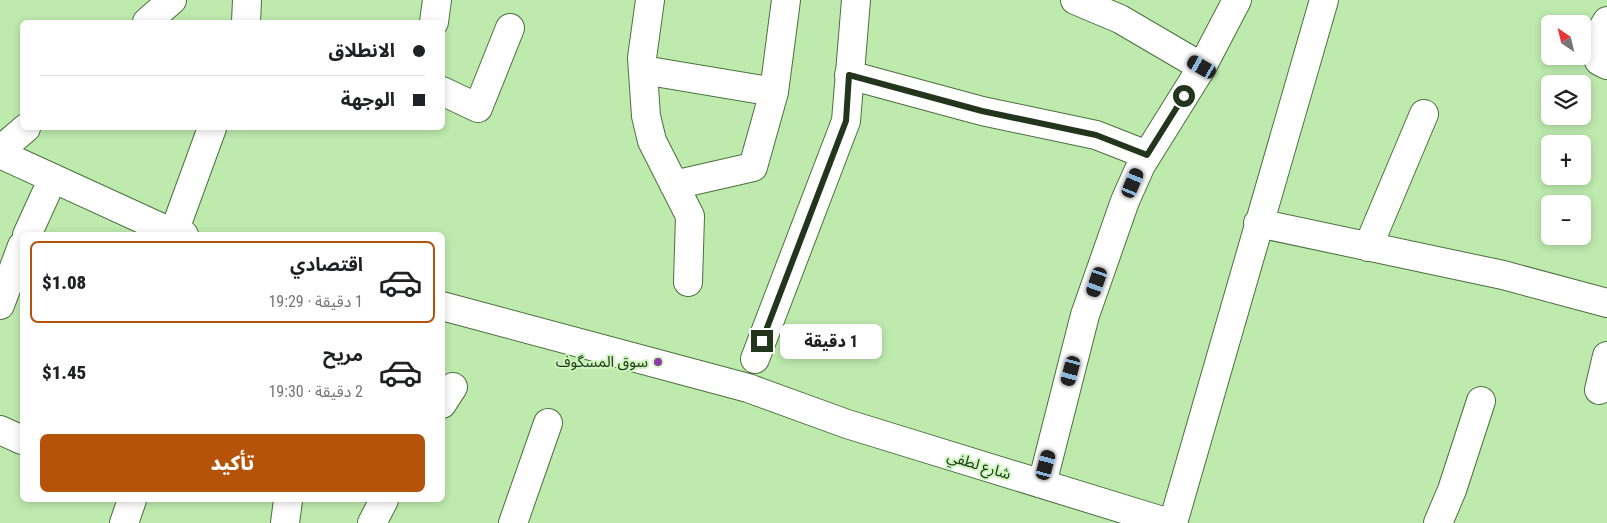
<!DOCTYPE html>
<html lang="ar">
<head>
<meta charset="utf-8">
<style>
	body { margin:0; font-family:"Roboto Condensed","Noto Sans Arabic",sans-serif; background:#f2f2f2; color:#202124; direction:rtl; height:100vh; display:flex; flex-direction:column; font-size:19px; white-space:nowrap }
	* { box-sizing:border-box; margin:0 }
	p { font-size:16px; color:#757577 }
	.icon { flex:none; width:28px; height:28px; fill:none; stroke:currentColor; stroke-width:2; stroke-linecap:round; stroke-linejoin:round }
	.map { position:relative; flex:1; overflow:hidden; direction:ltr }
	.panel { position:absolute; left:20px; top:232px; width:425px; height:270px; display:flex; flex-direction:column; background:#fff; border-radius:8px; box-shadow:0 2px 8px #0003; direction:rtl }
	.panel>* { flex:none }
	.top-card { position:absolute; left:20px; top:20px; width:425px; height:110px; border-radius:8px; box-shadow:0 2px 8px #0003; direction:rtl; display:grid; align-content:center; height:110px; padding:0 20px; background:#fff }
	.needle { width:32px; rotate:325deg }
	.tools { position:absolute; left:1541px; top:15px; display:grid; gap:10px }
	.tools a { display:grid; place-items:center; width:50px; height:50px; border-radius:8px; background:#fff; box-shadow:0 2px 8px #0003; font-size:25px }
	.end { position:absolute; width:22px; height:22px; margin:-11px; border:6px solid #24351e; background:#fff; box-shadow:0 0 0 2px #fff }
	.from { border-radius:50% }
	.bubble { position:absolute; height:35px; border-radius:8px; background:#fff; box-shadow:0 2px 8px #0003; font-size:16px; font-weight:800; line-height:35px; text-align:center; direction:rtl }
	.car { position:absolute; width:15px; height:30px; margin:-15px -8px; border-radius:6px; box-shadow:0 0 4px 1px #0007; background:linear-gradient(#222 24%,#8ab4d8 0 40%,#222 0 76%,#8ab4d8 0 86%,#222 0) }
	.top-card b { display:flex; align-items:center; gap:18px; height:48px; font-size:19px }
	.top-card b+b { border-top:1px solid #e0e0e0 }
	.top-card i { width:12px; height:12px; background:#202124 }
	ul { padding:9px 0 0; list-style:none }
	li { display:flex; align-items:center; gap:15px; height:82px; margin:0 10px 8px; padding:0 10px; border:2px solid transparent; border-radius:8px }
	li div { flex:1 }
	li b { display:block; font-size:19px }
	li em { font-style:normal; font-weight:800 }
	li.on { border-color:#b45309 }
	li>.icon { width:45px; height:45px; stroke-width:1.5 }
	.action { display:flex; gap:10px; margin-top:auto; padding:10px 20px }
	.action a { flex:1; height:58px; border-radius:8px; background:#b45309; color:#fff; font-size:20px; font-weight:800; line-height:58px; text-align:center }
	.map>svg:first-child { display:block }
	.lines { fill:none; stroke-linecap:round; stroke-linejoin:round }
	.minor-casing { stroke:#4a713c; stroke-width:30 }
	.major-casing { stroke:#4a713c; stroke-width:30 }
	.minor { stroke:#fff; stroke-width:28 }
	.major { stroke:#fff; stroke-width:28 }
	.route { stroke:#24351e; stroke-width:6 }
	.poi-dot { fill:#8e39a7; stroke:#cbf7bb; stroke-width:2 }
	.labels { text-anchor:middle; stroke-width:4; stroke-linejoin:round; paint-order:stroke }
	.poi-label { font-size:15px; fill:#24351e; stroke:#cbf7bb; text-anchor:end }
	.street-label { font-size:15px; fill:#24351e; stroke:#cbf7bb }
</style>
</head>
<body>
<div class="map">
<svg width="1607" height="523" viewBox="0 0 1607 523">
	<rect width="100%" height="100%" fill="#beeaae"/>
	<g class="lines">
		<g class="minor-casing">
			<path id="minor" d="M650,0L642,58L646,116L652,141L690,216L688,282
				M1075,0L1120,19L1202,67
				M1607,21C1598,36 1591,45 1599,61L1607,65
				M246,22L247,0
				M434,22L437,0
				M643,70L774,92
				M849,75L982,111L1096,135L1147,155
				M442,91L478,108L510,28
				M0,154L164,229L184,235
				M674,185L753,167L774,92L786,0
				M1258,223L1503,275L1607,303
				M174,232L212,128
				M27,235L53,178
				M1368,247L1424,114
				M0,305L22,246
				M442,306L748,388L847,424L1169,523
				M755,359L846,121L856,0
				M1599,390L1607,356
				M442,404L453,387
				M0,430L22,440
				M1042,484L1085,315L1125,201L1141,165L1202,67L1237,0
				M124,523L132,500
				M285,523L288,500
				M372,523L384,500
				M513,523L548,423
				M1173,523L1324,0
				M1438,523L1452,490L1481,401"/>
		</g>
		<g class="major-casing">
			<path id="major" d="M147,22L172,0
				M0,150L26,128"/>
		</g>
		<use href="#minor" class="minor"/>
		<use href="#major" class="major"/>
	</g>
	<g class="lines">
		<path class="route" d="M762,341L846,121L849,75L982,111L1096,135L1147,155L1184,96"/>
	</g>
	<circle class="poi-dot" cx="658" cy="362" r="5"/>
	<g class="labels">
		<g class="poi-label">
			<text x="648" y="367">سوق المسگوف</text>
		</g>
		<g class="street-label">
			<text transform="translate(979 465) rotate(17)" y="5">شارع لطفي</text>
		</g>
	</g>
</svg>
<div class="tools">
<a><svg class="needle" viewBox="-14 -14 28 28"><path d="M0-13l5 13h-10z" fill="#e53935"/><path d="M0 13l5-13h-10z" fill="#757577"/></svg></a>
<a><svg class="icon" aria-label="layers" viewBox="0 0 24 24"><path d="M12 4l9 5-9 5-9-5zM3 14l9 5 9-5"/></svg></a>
<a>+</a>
<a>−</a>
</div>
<i class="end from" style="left:1184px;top:96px"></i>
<i class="end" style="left:762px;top:341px"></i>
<div class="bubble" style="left:780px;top:324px;width:102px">1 دقيقة</div>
<i class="car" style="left:1202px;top:67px;rotate:300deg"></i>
<i class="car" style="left:1133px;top:183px;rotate:23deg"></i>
<i class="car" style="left:1097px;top:282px;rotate:199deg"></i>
<i class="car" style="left:1071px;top:371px;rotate:195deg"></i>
<i class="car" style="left:1046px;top:465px;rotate:15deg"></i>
<div class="top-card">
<b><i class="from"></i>الانطلاق</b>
<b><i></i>الوجهة</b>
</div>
<section class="panel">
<ul>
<li class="on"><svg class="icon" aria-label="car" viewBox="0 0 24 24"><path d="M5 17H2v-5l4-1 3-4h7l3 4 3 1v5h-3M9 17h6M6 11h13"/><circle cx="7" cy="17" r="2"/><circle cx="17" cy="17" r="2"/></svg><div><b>اقتصادي</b><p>1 دقيقة · 19:29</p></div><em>$1.08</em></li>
<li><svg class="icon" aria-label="car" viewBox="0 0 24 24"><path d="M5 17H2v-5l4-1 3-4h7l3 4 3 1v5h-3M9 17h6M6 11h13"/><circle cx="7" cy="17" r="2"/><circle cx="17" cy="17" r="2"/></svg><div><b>مريح</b><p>2 دقيقة · 19:30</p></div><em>$1.45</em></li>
</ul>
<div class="action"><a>تأكيد</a></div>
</section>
</div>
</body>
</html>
